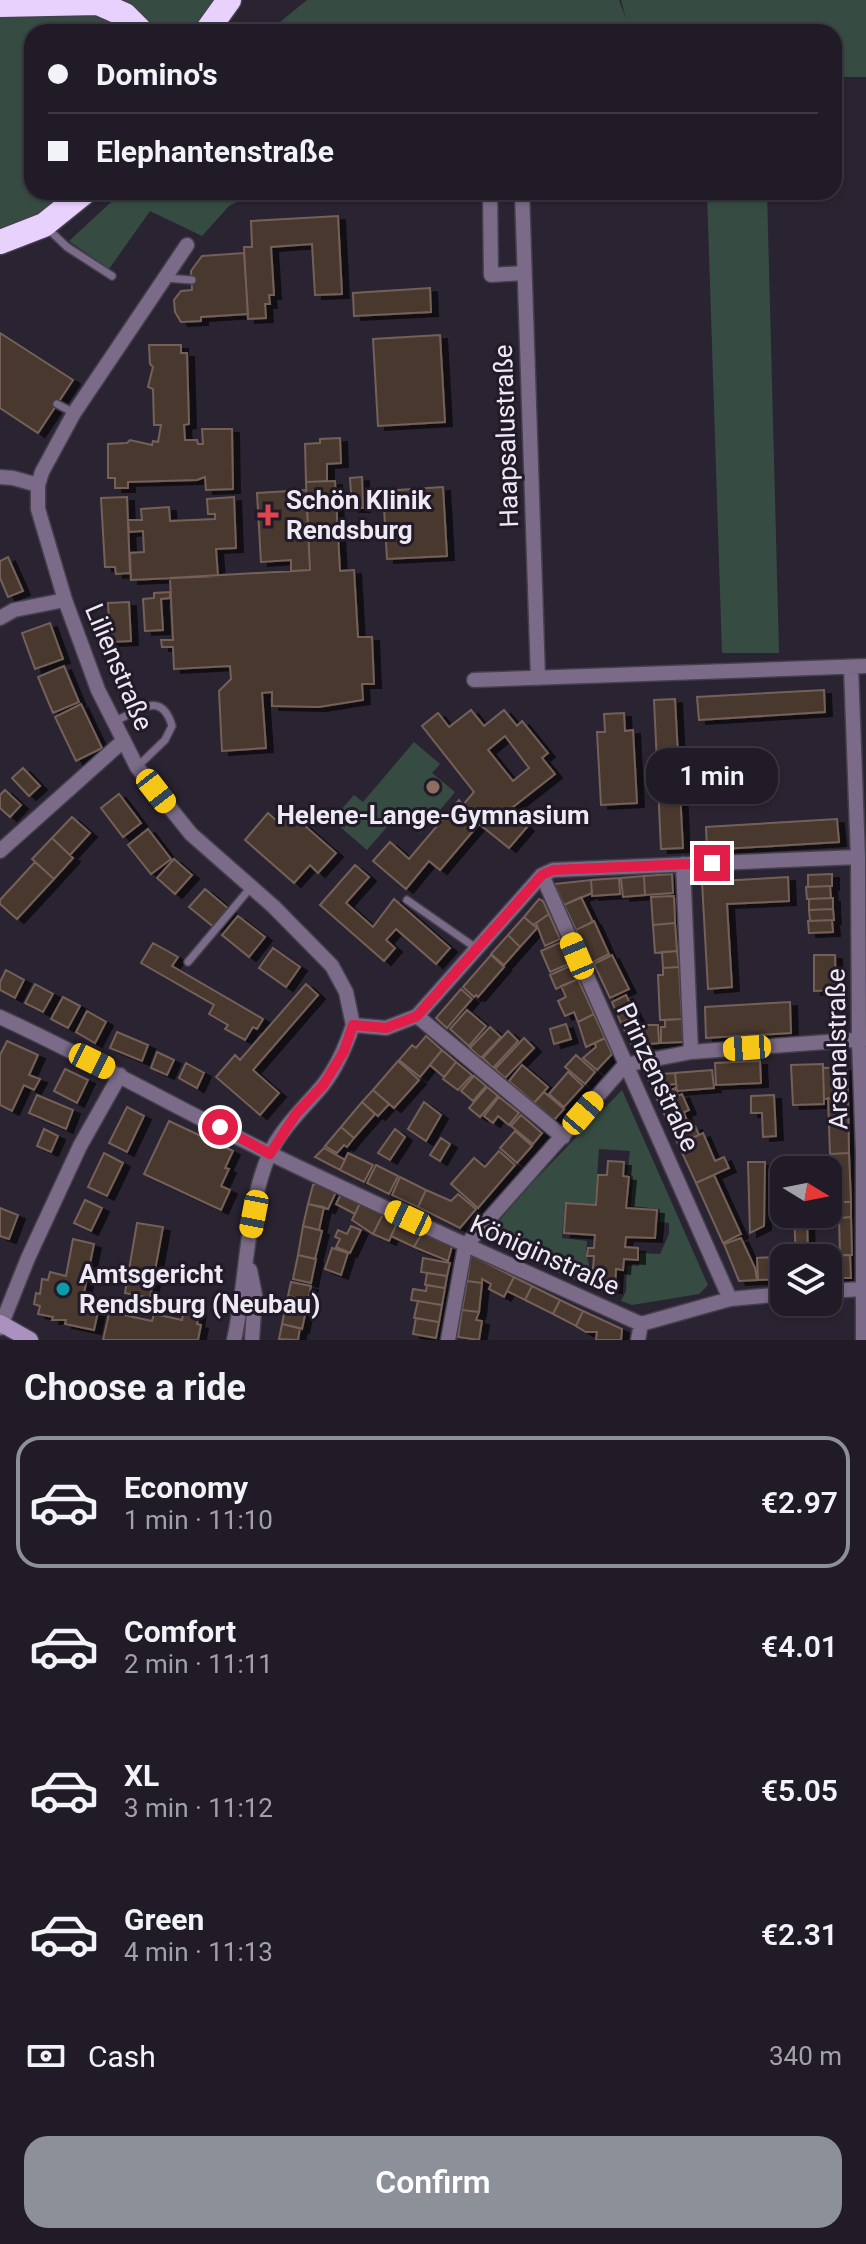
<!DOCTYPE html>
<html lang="en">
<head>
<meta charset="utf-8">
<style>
	body { margin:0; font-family:Roboto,sans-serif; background:#28242e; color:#f1f3f6; height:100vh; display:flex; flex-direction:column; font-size:30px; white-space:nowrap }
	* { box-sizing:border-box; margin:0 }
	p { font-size:26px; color:#a2a1a7 }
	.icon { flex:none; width:44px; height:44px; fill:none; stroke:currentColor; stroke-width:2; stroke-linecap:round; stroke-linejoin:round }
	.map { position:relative; height:1340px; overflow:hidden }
	.drawer { display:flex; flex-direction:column; background:#201b26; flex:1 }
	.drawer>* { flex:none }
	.banner { position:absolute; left:24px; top:24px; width:818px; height:176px; border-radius:24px; box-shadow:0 2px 6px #0004,0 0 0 2px #3d3943; display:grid; align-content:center; height:176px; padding:0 24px; background:#201b26 }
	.needle { width:52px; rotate:100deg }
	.tools { position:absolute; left:770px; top:1156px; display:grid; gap:16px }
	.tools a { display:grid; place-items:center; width:72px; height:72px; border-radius:16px; background:#201b26; box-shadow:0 2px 6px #0004,0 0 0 2px #3d3943; font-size:40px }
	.end { position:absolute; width:36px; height:36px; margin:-18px; border:10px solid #e11d48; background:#fff; box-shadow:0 0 0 4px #fff }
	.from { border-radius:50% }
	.bubble { position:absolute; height:56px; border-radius:24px; background:#201b26; box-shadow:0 2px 6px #0004,0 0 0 2px #3d3943; font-size:26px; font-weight:600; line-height:56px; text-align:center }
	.car { position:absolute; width:24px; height:48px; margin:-24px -12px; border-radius:10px; box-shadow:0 0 6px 2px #0007; background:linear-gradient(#f5c518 24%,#345 0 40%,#f5c518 0 76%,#345 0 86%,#f5c518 0) }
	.banner b { display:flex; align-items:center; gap:28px; height:76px; font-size:30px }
	.banner b+b { border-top:2px solid #3d3943 }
	.banner i { width:20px; height:20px; background:#f1f3f6 }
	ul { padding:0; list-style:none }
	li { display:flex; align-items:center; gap:24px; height:132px; margin:0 16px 12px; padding:0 8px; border:4px solid transparent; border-radius:24px }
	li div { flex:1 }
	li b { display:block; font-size:30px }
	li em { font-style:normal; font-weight:600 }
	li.selected { border-color:#8c9099 }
	li>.icon { width:72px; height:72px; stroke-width:1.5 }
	h2 { padding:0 24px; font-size:36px; line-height:96px }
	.pay { display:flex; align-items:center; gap:20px; height:88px; padding:0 24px; font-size:30px }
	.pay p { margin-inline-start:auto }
	.primary-button { display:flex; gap:16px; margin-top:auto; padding:16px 24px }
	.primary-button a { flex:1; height:92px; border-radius:24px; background:#8c9099; color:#fff; font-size:32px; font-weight:600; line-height:92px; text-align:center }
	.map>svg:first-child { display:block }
	.green { fill:#364c42 }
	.building { fill:#48372f; stroke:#746158; stroke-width:2; fill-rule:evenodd; filter:url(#shadow) }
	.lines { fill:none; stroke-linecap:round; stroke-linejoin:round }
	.lane-casing { stroke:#45404d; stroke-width:10 }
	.street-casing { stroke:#45404d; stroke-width:17 }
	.secondary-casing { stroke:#45404d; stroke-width:19 }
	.highway-casing { stroke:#45404d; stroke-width:27 }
	.lane { stroke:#7b6b88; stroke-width:7 }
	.street { stroke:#7b6b88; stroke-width:14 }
	.secondary { stroke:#aa91bf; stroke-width:16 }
	.highway { stroke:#e9d1fd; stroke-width:24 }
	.route { stroke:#e11d48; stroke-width:10 }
	.health-dot { fill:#e0444e; stroke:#211a28; stroke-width:3 }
	.education-dot { fill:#8d6e63; stroke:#211a28; stroke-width:3 }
	.culture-dot { fill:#0f9aa8; stroke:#211a28; stroke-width:3 }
	.labels { text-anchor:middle; stroke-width:6; stroke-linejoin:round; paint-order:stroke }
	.street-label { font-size:26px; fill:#eeeaf4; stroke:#211a28 }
	.poi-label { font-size:26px; font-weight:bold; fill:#eeeaf4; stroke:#211a28; text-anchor:start }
</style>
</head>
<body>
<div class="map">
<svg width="866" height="1340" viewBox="0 0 866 1340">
	<defs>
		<filter id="shadow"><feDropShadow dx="7" dy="4" stdDeviation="0" flood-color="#0009"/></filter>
	</defs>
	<rect width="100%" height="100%" fill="#2a2432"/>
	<path class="green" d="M103,0H223L201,32H150Z
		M307,0H619L626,19L621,0H866V77H834V32H616L628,25L601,32H268Z
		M88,8L136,32H32V192H74L59,206L0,235V17Z
		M122,192H256L229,206L202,236L150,211L109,269L69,241Z
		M707,192H767L779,653H722Z
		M414,742L440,764L432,773L455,792L421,833L398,814L367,850L332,820L354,795L363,802Z
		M622,1090L708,1285L699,1294L632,1305L621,1301L626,1291L627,1265L639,1266L640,1253L660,1254L669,1234V1223L660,1222V1209L631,1206L633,1176L627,1175L630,1151L599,1149L595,1204L565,1202L562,1238L587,1241L586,1252L594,1288L537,1263L486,1236L531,1184Z"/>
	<path class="building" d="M338,216L342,294L315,295L312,244L271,247L274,295H269L270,304H265L266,318L248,319L244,247H252L251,221Z
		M244,253L248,314L201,317V321L181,322L175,312L174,300L181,291L192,290L191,271L202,256Z
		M430,288L431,312L354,316L353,293Z
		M0,333L73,380L38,433L0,408Z
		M440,335L445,422L378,426L373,339Z
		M149,345H181V353H187L189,424L184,425L185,440H197L198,444H203L202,429H232L233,489L206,490L205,477L197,480L128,482V488H115V478H108V444L127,443L130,440L152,445L153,441L158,442L161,425H154L153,389L148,387L153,367L150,364Z
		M340,438L341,463L327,464V481L306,482L305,444L320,443V439Z
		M362,477L363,508H352L350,478Z
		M335,481L340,571L354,570L358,637H372L374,684H362L363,700L319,707L272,706V692L262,693L266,748L222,751L219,691L231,679L230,666L174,669L173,647H162L161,640H173L170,578L310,570L306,482Z
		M443,487L447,556L387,559L383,491Z
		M306,490L310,570L291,571V560L261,562L257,493Z
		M127,497L130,573L116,574L115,567H105L101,498Z
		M234,497L236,548L216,549L218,576L131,580L130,553L144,552L143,531L129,532L128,520H142L141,509L169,507L170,521L215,519V514H208L207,499Z
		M8,557L23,591L8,597L0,578V561Z
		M170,592V598L161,599L163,630L145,631L143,599L154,598V593Z
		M129,602L131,641L110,642L108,603Z
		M50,623L63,659L35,669L22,633Z
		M64,666L79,702L53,713L38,677Z
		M824,690L825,712L699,720L697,697Z
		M675,699L683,848L661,849L654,700Z
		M81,704L102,748L76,761L55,717Z
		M471,710L484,726L504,710L517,726L522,721L548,753L542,758L555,774L508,811L527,827L509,848L479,824L440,870L429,861L406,889L373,861L390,842L409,859L459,800L463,805L474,792L422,726L438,713L449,727ZM505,736L529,768L513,781L488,750Z
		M624,713L625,731L633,730L637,803L601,805L597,732H605L604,714Z
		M23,768L40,786L29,796L12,778Z
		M5,790L21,805L10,817L0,808V795Z
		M119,794L141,823L123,837L101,808Z
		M288,811L336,853L318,873L310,865L294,883L245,840L268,813L278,822Z
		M72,817L90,833L70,855L52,838Z
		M837,819L839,842L707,850L706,827Z
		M148,829L171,859L151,874L128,845Z
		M52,838L73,858L54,879L32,859Z
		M174,859L192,875L175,894L157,878Z
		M35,862L54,879L17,919L0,904V900Z
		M355,865L369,877L346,903L373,927L394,899L450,948L436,964L396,929L386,940L395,948L384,961L320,905Z
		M672,874L673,893L645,895L644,876Z
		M832,874V886L808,887V875Z
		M644,876L645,895L623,897L621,878Z
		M788,877L789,901L727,904L732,987L708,989L702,882Z
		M619,878L620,894L592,896L591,880Z
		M591,880L592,893L564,905L554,884Z
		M830,886L831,898L807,899L806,887Z
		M205,889L230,910L215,928L189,907Z
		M674,896L675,923L653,925L651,897Z
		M581,897L593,922L576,930L564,905Z
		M833,898V909L809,910V899Z
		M539,899L543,901L549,914L533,925L524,917Z
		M833,909L834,920L810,921L809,910Z
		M549,914L560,939L545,946L536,923Z
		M238,916L265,937L249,957L222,935Z
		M524,917L537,928L520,947L508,935Z
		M832,920L833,932L809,933L808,921Z
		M594,921L609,954L591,963L576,930Z
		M675,923L677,951L655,953L653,925Z
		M508,935L520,947L504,965L491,954Z
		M561,942L571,963L550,972L541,951Z
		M153,943L178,957L172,966L263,1019L257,1029L253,1027L245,1040L225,1029L228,1025L209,1014L214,1005L141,963Z
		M273,948L300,967L286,987L259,968Z
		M677,951L679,967L663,968L662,952Z
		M491,955L504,967L478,997L476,995L474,997L463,987Z
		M612,955L629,989L610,998L594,964Z
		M814,955H835L836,990L814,991Z
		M572,965L578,979L556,989L550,975Z
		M679,967L682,1019L660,1020L658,975H663V968Z
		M6,970L24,980L15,998L0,990V982Z
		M578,979L594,1014L578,1022L574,1012L565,1016L558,1001L566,997L561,986Z
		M35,984L53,994L43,1012L25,1003Z
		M306,984L318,995L253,1070L279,1093L260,1115L216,1077L235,1055L240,1060Z
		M461,989L472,999L447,1028L436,1018Z
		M626,995L636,1016L621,1023L612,1002Z
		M63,997L80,1006L68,1028L51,1019Z
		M790,1002L791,1033L706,1038L705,1007Z
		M467,1010L486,1026L469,1046L450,1029Z
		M87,1011L106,1022L95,1043L76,1032Z
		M594,1014L605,1038L586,1047L578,1022Z
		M636,1016L640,1025H658L659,1043L632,1046L621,1023Z
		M682,1019L683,1042L661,1043V1027H665V1020Z
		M566,1024L571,1039L554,1044L550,1029Z
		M490,1027L501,1037L481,1058L470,1048Z
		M508,1031L518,1041L493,1068L483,1058Z
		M117,1032L148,1045L142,1061L110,1048Z
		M426,1036L442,1050L420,1077L399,1060L412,1045L416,1048Z
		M524,1038L534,1048L505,1078L495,1069Z
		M605,1038L612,1054L597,1070L583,1058L596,1047L595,1043Z
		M7,1041L38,1055L29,1075L40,1079L34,1090L24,1085L12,1111L0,1105V1055Z
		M442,1050L456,1062L444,1077L430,1065Z
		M157,1052L174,1060L167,1075L151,1068Z
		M576,1055L595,1072L585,1084L565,1067Z
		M398,1061L419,1080L394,1108L373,1090Z
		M760,1061L761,1083L716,1085L715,1063Z
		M456,1062L472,1075L458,1090L443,1079Z
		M186,1063L204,1073L197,1088L179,1078Z
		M823,1064L824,1104L793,1105L791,1065Z
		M522,1065L548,1087L534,1103L509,1081Z
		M847,1067L848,1098L824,1099L823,1068Z
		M65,1069L88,1080L77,1103L54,1091Z
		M712,1070L714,1088L677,1091L675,1073Z
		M568,1072L583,1086L564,1107L549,1094Z
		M675,1073L676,1084L666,1085L668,1092L656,1097L646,1075Z
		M474,1076L486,1086L473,1101L461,1091Z
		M487,1087L498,1096L480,1117L469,1108Z
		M675,1088L678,1096L682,1094L689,1110L667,1120L656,1097Z
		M373,1090L389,1104L378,1116L362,1102Z
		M544,1092L564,1109L554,1120L534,1103Z
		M37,1095L73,1110L66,1129L29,1113Z
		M774,1095L776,1136L763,1137L762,1113H751V1096Z
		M499,1097L519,1113L509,1125L498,1116L493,1123L484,1116Z
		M828,1098H848L849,1153L830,1154Z
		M362,1102L375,1114L354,1138L341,1127Z
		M424,1102L441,1115L426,1141L408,1129Z
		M127,1107L144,1116L127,1152L109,1143Z
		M684,1113L690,1128L695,1126L699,1135L678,1144L667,1120Z
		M521,1115L542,1133L533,1144L511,1126Z
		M169,1121L233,1151L225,1168L229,1169L221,1186L230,1190L221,1210L144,1174Z
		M341,1127L354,1138L347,1147L344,1145L337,1153L325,1146Z
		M44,1129L58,1136L51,1152L37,1146Z
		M395,1129L405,1137L390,1160L378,1153Z
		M515,1131L532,1146L517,1163L500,1148Z
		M703,1133L715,1161L724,1157L729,1168L696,1183L678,1144Z
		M441,1138L450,1144L440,1161L430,1155Z
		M324,1148L345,1160L340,1170L315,1157Z
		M499,1151L515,1165L478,1208L451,1184L474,1158L485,1167Z
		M104,1153L123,1163L107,1196L88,1187Z
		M348,1153L373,1165L364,1182L340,1170Z
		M849,1153L851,1202H831L830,1154Z
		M608,1161L624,1162L623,1176L629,1177L626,1208L657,1210L655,1238L626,1237L625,1247L638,1248V1260L624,1259L623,1270L616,1269L615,1289L597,1288L599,1269H593L594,1256H587L588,1248H594L595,1235L564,1233L566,1203L596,1205L598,1175H607Z
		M748,1162H765L764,1226L750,1233Z
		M376,1165L398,1176L389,1194L367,1183Z
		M714,1175L741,1234L723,1243L696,1183Z
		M400,1177L426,1190L418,1207L392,1195Z
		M318,1183L336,1192L328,1209L308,1204L313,1185Z
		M426,1190L451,1201L458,1194L476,1209L460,1228L418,1207Z
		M341,1194L360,1203L355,1214L336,1204Z
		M85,1200L102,1208L91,1231L74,1223Z
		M839,1202H851V1217L839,1218Z
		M360,1203L383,1214L373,1234L352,1220Z
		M308,1204L324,1207L319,1230L303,1226Z
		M0,1208L18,1215L9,1239L0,1236Z
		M383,1214L398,1221L389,1241L373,1234Z
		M794,1215H807L808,1256H796Z
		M851,1217L852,1255H840L839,1218Z
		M398,1221L422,1233L414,1247L391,1236Z
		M137,1223L163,1227L150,1298L125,1293Z
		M303,1226L322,1231L315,1259L298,1255Z
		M351,1226L361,1230L350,1253L336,1247L340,1239L335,1237L338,1230L347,1234Z
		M422,1233L452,1246L448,1261L414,1247Z
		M741,1238L755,1268L757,1280L739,1281L724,1244Z
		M73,1239L94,1244L83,1298L100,1302L94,1330L65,1324L66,1320H52L53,1317L38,1314L40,1306L34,1304L36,1293L40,1294L42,1279L48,1280L50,1272L66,1276Z
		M332,1248L348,1253L341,1275L325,1269Z
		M298,1255L316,1259L311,1283L293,1279Z
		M471,1255L514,1277L504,1297L489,1289L491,1284L482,1279V1283L467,1281Z
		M850,1255L851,1278H828V1258H793Z
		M793,1256L784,1258V1279L758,1280L757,1258Z
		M423,1258L450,1263L447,1276L421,1272Z
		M427,1273L447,1276L445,1288L425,1285Z
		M514,1277L532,1286L525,1300L507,1291Z
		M467,1281L482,1283L479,1312L462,1310Z
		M291,1282L311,1286L308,1301L288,1296Z
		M427,1285L445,1288L442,1305L411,1300L413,1289L426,1291Z
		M532,1286L560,1300L553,1314L525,1300Z
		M288,1296L308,1301L302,1329L282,1324Z
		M560,1300L583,1311L576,1326L553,1314Z
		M418,1301L442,1305L439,1322L414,1318Z
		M111,1305L125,1308L124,1315L152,1321L154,1314L182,1320L184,1309L199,1312L197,1324L201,1325L198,1340H103Z
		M462,1310L479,1312L476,1320L482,1321L479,1340L458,1337Z
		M583,1311L622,1329L621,1340H596L597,1332H586L576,1326Z
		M416,1318L439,1322L436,1338L413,1334Z
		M282,1324L300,1328L298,1340L279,1339Z"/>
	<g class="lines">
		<g class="lane-casing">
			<path id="lane" d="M46,227L67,247L112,276
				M165,278L192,280
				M57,404L74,413
				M113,722C136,713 161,688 172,726L165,740L137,767
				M407,900L476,948
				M188,962L252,886"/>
		</g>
		<g class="street-casing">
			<path id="street" d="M490,192L491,275L524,273
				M522,192L538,678
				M187,245L74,413L42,472L38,485V509L65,600L98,690L137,767L191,834L274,907L332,966L346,992L353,1025
				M0,477L13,478L38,485
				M0,618L14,610L65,600
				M851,667L858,857L859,1039L863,1154V1340
				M474,680L866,666
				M0,851L123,741
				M683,864L691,1052
				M542,875L730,1299
				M417,1016L563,1137
				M0,1017C92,1059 180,1110 271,1154C393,1213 517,1268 641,1324
				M353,1025L386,1028L417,1016L542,875L553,870L858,857
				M250,1270L255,1295L252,1340
				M828,1291L862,1289
				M641,1324L730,1299L784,1294
				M0,1328L28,1258L80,1146L120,1075
				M234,1340C247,1283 246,1205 270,1153C283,1126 305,1107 323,1085C337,1067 346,1046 353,1025
				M448,1340L465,1246L625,1065L691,1052L866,1039
				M638,1340L641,1324"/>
		</g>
		<g class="secondary-casing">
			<path id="secondary" d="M0,1323L30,1340"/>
		</g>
		<g class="highway-casing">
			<path id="highway" d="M0,5L98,3L125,15L142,32
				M206,32L229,0
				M0,242L44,225L85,192"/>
		</g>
		<use href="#lane" class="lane"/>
		<use href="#street" class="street"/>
		<use href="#secondary" class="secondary"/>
		<use href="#highway" class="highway"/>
	</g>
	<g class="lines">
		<path class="route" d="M220,1127L270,1154L296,1114L324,1084L344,1051L353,1025L386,1028L417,1016L542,875L553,870L712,863"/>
	</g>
	<path class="health-dot" d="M264 503h8v8h8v8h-8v8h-8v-8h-8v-8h8z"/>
	<circle class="education-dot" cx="433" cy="787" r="8"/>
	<circle class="culture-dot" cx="63" cy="1289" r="8"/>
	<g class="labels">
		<g class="street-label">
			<text transform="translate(506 436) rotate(-92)" y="9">Haapsalustraße</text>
			<text transform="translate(119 667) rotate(67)" y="9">Lilienstraße</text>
			<text transform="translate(837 1049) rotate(-91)" y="9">Arsenalstraße</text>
			<text transform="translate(658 1077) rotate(65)" y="9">Prinzenstraße</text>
			<text transform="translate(545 1255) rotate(24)" y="9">Königinstraße</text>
		</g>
		<g class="poi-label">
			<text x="286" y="509">Schön Klinik<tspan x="286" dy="30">Rendsburg</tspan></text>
			<text x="433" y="824" text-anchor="middle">Helene-Lange-Gymnasium</text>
			<text x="79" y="1283">Amtsgericht<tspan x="79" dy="30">Rendsburg (Neubau)</tspan></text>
		</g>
	</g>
</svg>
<div class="tools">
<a><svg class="needle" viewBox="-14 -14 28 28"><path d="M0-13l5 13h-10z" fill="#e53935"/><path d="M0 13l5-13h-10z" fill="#a2a1a7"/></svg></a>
<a><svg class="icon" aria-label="layers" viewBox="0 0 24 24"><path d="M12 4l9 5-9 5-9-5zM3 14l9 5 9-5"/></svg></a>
</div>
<i class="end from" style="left:220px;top:1127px"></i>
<i class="end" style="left:712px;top:863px"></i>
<div class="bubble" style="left:646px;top:748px;width:132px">1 min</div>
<i class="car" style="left:156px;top:791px;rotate:142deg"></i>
<i class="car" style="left:577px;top:956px;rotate:337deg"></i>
<i class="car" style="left:747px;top:1048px;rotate:266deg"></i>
<i class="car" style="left:92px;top:1061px;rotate:116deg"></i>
<i class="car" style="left:583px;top:1113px;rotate:41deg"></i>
<i class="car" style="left:254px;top:1214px;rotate:191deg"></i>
<i class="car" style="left:408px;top:1218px;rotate:295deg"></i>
<div class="banner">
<b><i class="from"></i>Domino's</b>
<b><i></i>Elephantenstraße</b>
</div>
</div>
<section class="drawer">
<h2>Choose a ride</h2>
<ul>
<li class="selected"><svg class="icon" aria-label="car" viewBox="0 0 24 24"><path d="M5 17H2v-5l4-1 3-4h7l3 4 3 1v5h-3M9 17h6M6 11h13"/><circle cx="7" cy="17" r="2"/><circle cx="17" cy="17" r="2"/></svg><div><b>Economy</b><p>1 min · 11:10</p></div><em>€2.97</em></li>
<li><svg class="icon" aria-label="car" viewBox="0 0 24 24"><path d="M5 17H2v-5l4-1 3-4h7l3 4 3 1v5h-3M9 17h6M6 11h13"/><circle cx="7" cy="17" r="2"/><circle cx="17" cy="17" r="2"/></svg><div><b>Comfort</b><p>2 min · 11:11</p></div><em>€4.01</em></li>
<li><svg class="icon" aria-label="car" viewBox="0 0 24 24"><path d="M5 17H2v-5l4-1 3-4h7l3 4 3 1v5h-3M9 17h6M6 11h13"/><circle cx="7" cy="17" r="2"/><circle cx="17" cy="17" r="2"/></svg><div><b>XL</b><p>3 min · 11:12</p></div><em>€5.05</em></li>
<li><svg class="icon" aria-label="car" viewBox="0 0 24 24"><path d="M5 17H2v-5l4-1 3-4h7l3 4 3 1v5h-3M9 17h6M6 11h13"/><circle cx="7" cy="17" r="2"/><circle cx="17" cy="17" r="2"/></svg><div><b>Green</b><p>4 min · 11:13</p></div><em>€2.31</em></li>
</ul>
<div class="pay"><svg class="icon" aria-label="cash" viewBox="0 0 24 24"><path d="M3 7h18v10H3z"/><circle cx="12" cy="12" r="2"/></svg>Cash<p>340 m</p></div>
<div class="primary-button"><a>Confirm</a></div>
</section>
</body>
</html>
